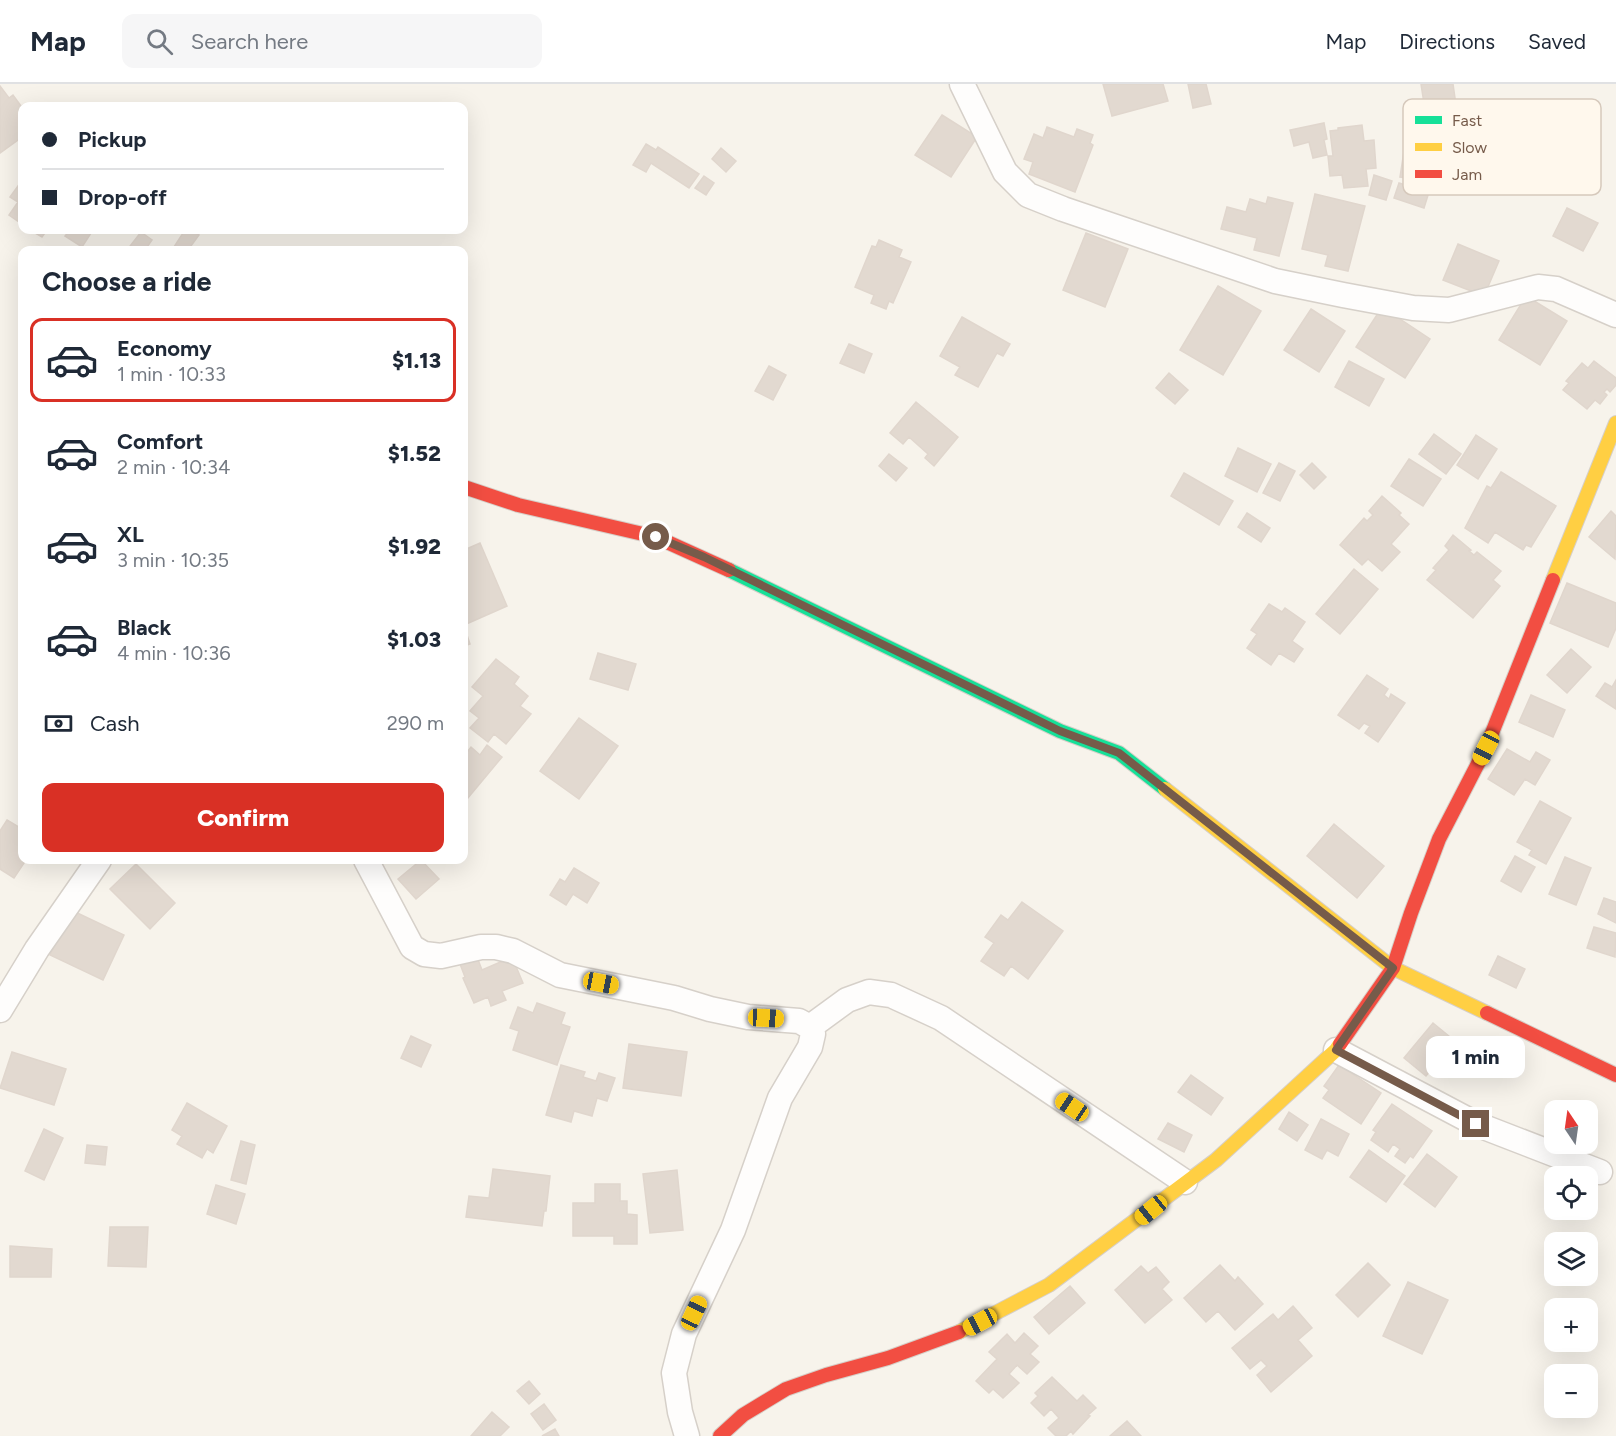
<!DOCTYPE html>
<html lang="en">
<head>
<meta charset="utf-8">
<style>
	body { margin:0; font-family:Figtree,sans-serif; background:#f6f6f7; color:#1f2937; height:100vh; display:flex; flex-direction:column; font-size:22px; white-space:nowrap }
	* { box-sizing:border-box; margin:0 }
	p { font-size:20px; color:#747a83 }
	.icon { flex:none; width:33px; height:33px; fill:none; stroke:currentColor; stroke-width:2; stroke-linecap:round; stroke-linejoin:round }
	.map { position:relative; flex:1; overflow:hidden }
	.sheet { position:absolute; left:18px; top:162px; width:450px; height:618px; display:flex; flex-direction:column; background:#fff; border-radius:12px; box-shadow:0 6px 24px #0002 }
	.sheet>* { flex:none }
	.top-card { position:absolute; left:18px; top:18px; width:450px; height:132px; border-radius:12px; box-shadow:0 6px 24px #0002; display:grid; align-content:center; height:132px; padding:0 24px; background:#fff }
	.needle { width:39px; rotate:347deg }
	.controls { position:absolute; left:1544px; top:1016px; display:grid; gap:12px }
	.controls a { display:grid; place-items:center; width:54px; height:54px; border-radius:12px; background:#fff; box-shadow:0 6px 24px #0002; font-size:30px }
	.end { position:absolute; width:27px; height:27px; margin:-14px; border:8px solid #765b4a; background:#fff; box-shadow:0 0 0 3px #fff }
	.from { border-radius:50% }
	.bubble { position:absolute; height:42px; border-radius:12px; background:#fff; box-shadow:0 6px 24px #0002; font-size:20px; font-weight:800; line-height:42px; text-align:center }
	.car { position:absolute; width:18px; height:36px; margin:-18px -9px; border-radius:8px; box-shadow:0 0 4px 2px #0007; background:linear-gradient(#f5c518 24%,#345 0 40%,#f5c518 0 76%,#345 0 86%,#f5c518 0) }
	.top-card b { display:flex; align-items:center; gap:21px; height:57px; font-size:22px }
	.top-card b+b { border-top:2px solid #e0e1e3 }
	.top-card i { width:15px; height:15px; background:#1f2937 }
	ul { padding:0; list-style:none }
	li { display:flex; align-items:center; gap:18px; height:84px; margin:0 12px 9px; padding:0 12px; border:3px solid transparent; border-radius:12px }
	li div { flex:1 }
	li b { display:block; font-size:22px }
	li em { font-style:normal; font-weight:800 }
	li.current { border-color:#d93025 }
	li>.icon { width:54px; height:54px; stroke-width:1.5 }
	h2 { padding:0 24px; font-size:27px; line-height:72px }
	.pay { display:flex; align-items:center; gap:15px; height:66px; padding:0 24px; font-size:22px }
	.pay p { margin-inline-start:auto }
	.button { display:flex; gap:12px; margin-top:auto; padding:12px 24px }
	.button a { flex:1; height:69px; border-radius:12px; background:#d93025; color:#fff; font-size:24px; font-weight:800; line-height:69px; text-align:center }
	header { display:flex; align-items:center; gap:36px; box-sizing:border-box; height:84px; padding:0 30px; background:#fff; border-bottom:2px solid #e0e1e3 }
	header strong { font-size:28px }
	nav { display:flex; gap:33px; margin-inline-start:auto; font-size:21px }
	.search { width:420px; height:54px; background:#f6f6f7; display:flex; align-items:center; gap:15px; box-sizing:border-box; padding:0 21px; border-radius:12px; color:#747a83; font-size:22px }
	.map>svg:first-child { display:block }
	.building { fill:#e2d9d0; stroke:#e0d6cd; stroke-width:1.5 }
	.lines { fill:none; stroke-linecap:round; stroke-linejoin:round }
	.street-casing { stroke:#d6d0c9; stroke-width:27 }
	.fast-casing { stroke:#d6cfc8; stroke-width:16 }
	.slow-casing { stroke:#d6cfc8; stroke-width:16 }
	.jam-casing { stroke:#d6cfc8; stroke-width:16 }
	.street { stroke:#fefdfc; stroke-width:24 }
	.fast { stroke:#16e098; stroke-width:14 }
	.slow { stroke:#ffcf43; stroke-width:14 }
	.jam { stroke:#f24e42; stroke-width:14 }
	.route { stroke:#765b4a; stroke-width:8 }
	.key { fill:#fff8ed; stroke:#d6c9bc; stroke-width:1.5 }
	.key-label { font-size:16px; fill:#765b4a }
</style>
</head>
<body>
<header>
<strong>Map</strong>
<div class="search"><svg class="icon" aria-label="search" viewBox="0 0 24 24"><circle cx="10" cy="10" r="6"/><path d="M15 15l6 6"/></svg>Search here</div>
<nav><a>Map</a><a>Directions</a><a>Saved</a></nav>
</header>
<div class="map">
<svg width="1616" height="1352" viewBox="0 0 1616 1352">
	<rect width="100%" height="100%" fill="#f7f3eb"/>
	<path class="building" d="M1103,0H1163L1168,17L1112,32Z
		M1188,0H1206L1211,20L1193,24Z
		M1421,0H1453L1456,21L1425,26Z
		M0,2L9,14L13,11L21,22L24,21L25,22H22V53L0,69Z
		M942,31L977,53L951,93L915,71Z
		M1416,38L1452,42L1445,99L1400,93L1404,67L1412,68Z
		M1324,39L1327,55L1324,56L1327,71L1313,74L1309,58L1294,62L1290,46Z
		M1362,41L1364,57L1374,56L1376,84L1366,85L1368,102L1344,104L1342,91L1330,92L1328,72H1333L1330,47L1338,46V44Z
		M1047,43L1074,53L1077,45L1093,51L1090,59L1093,61L1075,108L1029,90L1033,78L1024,75L1034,50L1043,54Z
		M646,60L656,66L658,63L699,90L689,104L651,79L646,88L633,81Z
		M721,64L736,77L726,88L712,75Z
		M1374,91L1392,97L1386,116L1369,111Z
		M704,92L714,99L706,111L695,104Z
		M1399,99L1429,108L1424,124L1394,114Z
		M18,102L22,106V140L9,131L18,118L10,113Z
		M1315,110L1365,122L1348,187L1325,182L1328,171L1302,165Z
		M1268,113L1293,119L1279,172L1254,166L1257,154L1221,145L1227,123L1246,128L1250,115L1266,120Z
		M1567,124L1598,139L1583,167L1553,152Z
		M30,146H47L42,153Z
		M70,146H93L82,163L65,152Z
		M185,146H191L199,151L188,166H172Z
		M141,148L152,156L145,166H127Z
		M1086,149L1128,165L1105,223L1063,206Z
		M879,156L902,166L899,173L911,178L893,219L889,217L886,225L871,219L874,211L855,203L872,162L876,163Z
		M1458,160L1499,177L1484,212L1443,196Z
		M1218,202L1261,227L1223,291L1180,266Z
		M1526,212L1567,237L1540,281L1499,256Z
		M1382,223L1430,255L1405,294L1356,263Z
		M1311,225L1345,247L1319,288L1284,266Z
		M962,233L1010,260L1003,272L997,269L978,303L955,291L960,283L940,272Z
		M849,260L872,270L864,289L840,279Z
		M1349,277L1384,295L1369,322L1335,303Z
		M1594,277L1616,294V301L1610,308L1607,305L1604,308L1607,311L1600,320L1595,316L1587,325L1563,306L1569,299L1566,297L1582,279L1588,284Z
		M769,282L786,291L773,316L755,307Z
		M1169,289L1188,306L1175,320L1156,304Z
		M916,318L958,353L934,382L925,374L928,370L909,353L903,360L890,349Z
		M1434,350L1461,370L1446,390L1419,370Z
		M1476,351L1497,365L1478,395L1457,381Z
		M1238,364L1271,380L1257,408L1225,392Z
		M889,370L907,384L896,397L879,382Z
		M1409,375L1441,395L1423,422L1391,402Z
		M1279,379L1295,387L1280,417L1263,409Z
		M1312,379L1326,393L1314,405L1300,391Z
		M1501,388L1556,422L1531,463L1526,461L1523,466L1495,448L1488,459L1465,444L1487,402L1491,404Z
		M1184,389L1233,417L1219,441L1171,412Z
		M1382,412L1401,429L1399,431L1409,440L1391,460L1400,468L1382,487L1368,475L1362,481L1340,461L1364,434L1367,437L1373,431L1369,427Z
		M1611,427L1616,432L1615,475L1589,453Z
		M1247,429L1270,444L1261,458L1238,443Z
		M1453,451L1471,466L1469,467L1474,471L1477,468L1501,487L1493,496L1500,502L1473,534L1427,496L1436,486L1433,484L1449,466L1445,462Z
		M480,459L507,522L464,541V466Z
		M1354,485L1378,505L1340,550L1316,530Z
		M1567,499L1616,519V544L1608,563L1550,539Z
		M1269,520L1282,528L1285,524L1305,538L1292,557L1303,565L1294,578L1279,569L1271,581L1247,564L1257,550L1251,546Z
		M465,545L470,560L464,562V546Z
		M1571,565L1591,583L1567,609L1547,591Z
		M598,569L636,580L628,606L590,595Z
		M496,575L519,593L514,600L528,612L520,622L531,630L506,660L494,650L488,658L470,644L479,634L470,627L483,612L472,603Z
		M1367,591L1388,605L1384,611L1389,615L1391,610L1405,619L1378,658L1365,649L1370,642L1364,639L1359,645L1338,631Z
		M1616,596V625L1596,612L1605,599L1612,603Z
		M1531,611L1565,626L1553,653L1519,638Z
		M579,634L618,662L579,715L540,687Z
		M487,661L502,673L468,714L464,710V672L471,663L480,671Z
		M1507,665L1530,678L1536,668L1550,676L1535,701L1525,695L1514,711L1488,695Z
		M1540,717L1571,734L1546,780L1529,771L1532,766L1517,758Z
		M7,736L22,745V776H26L14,794L0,785V747Z
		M1334,740L1384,782L1357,814L1307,772Z
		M1515,772L1535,783L1521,808L1501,797Z
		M1565,773L1591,784L1576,821L1549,810Z
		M421,776L439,795L416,815L398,795Z
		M136,780L175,819L150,845L110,805Z
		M574,784L599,799L587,819L573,810L566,821L550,811L560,795L565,798Z
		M1604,814L1616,818V839L1598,830Z
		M1022,818L1063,847L1028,895L1011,882L1004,892L981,877L994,859L985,853L1001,831L1008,836Z
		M71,826L124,851L103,896L50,871Z
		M1594,843L1616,849L1615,873L1587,864Z
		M1498,872L1525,885L1516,904L1489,891Z
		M477,873L482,886L512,873L523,899L502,907L506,916L491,922L488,913L474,919L463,894L465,893L460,880Z
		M537,919L565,929L561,940L570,943L557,981L513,966L519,947L510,944L518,923L533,929Z
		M1433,939L1455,957L1426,992L1404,974Z
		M411,952L431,961L421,983L401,974Z
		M629,960L687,968L681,1012L623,1004Z
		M12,968L66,985L54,1021L0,1004Z
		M561,981L585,988L583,993L596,997L599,989L615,994L607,1017L597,1014L592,1032L574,1027L571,1038L546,1031Z
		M1339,981L1381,1009L1361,1040L1323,1014L1329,1006L1324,1002Z
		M1191,991L1223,1014L1211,1031L1178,1008Z
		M187,1019L227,1042L213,1069L207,1065L202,1074L177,1060L182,1052L172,1046Z
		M1392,1020L1432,1047L1413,1074L1410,1072L1405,1079L1395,1072L1400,1065L1393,1060L1388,1068L1371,1056L1376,1048L1373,1046Z
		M1289,1028L1308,1041L1297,1057L1279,1045Z
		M1321,1035L1349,1050L1338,1072L1327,1066L1322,1075L1305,1066Z
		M1168,1039L1192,1051L1184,1068L1158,1055Z
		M44,1045L63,1054L44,1096L25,1087Z
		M241,1057L255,1061L246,1100L231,1096Z
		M87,1061L107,1063L105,1081L85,1079Z
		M1369,1066L1405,1092L1386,1118L1350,1093Z
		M1427,1070L1457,1093L1435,1123L1404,1100Z
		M493,1085L550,1092L546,1127H544L542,1142L466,1133L469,1112L489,1114Z
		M677,1086L683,1146L650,1149L643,1090Z
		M595,1100H620V1117H627V1130L637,1131V1160H614V1152H573V1119H595Z
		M216,1101L245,1110L236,1140L207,1130Z
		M110,1143H148L146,1183L108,1182Z
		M10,1162L52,1165L51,1193H10Z
		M1368,1179L1390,1201L1358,1233L1336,1211Z
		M1220,1181L1235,1197L1238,1193L1263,1220L1235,1246L1218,1227L1206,1238L1184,1214Z
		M1141,1182L1148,1189L1156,1183L1169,1198L1162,1205L1172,1216L1145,1239L1115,1206Z
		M1408,1198L1448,1216L1422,1270L1383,1252Z
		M1070,1202L1085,1219L1049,1250L1034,1233Z
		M1293,1222L1312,1244L1298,1256L1312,1272L1271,1308L1257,1291L1267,1282L1261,1276L1250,1285L1232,1264L1273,1230L1278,1236Z
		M1024,1249L1038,1262L1030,1270L1039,1278L1027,1290L1017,1281L1009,1290L1019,1299L1003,1314L993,1305L989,1309L976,1297L997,1275L989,1268L1007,1250L1015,1259Z
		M1052,1293L1077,1317L1083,1311L1096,1324L1088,1331L1090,1332L1073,1350L1071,1347L1066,1352H1056L1048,1344L1059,1334L1051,1325L1044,1332L1031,1319L1038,1312L1035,1309Z
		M529,1297L540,1310L529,1320L517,1307Z
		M544,1320L556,1336L543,1346L531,1330Z
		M492,1328L509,1343L500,1352H471Z
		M1127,1337L1141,1352H1110Z
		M555,1345L559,1352H542Z"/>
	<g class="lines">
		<g class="street-casing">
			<path id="street" d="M962,0L1005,88L1028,111L1063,125L1275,197L1343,211L1413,224L1449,226L1538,203L1556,205L1616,231
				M366,776L412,863L424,870L441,872L481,863H496L513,867L560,891L674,914L710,925L748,933L799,937L810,943L813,950L810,963L780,1014L733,1146L684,1250L674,1289L680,1328L687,1352
				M0,926L37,865L99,776
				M810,943L847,916L869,908L891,911L941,934L1185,1098
				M1336,966L1476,1040L1600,1088"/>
		</g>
		<g class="fast-casing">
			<path id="fast" d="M729,486L1060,647L1119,669L1165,705"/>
		</g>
		<g class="slow-casing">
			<path id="slow" d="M1553,496L1616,339
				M1165,705L1393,884L1487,929
				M959,1248L1049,1201L1216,1076L1336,966L1340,960"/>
		</g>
		<g class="jam-casing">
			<path id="jam" d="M464,403L518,421L656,453L729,486
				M1487,929L1616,991
				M1340,960L1393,884L1411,829L1439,755L1486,664L1553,496
				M720,1352L743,1331L786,1305L826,1291L888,1274L959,1248"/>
		</g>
		<use href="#street" class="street"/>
		<use href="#fast" class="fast"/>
		<use href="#slow" class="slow"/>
		<use href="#jam" class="jam"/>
	</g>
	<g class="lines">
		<path class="route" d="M656,453L704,473L1060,647L1119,669L1393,884L1336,966L1476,1040"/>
	</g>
	<rect x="1403" y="15" width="198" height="96" rx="9" class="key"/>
	<rect x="1415" y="32" width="27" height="8" fill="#16e098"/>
	<rect x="1415" y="59" width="27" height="8" fill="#ffcf43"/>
	<rect x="1415" y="86" width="27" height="8" fill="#f24e42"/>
	<g class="key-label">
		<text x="1452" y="42">Fast</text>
		<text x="1452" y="69">Slow</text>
		<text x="1452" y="96">Jam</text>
	</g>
</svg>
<div class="controls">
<a><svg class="needle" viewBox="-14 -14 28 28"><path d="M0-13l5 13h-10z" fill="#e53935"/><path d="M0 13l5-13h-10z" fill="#747a83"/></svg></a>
<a><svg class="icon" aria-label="locate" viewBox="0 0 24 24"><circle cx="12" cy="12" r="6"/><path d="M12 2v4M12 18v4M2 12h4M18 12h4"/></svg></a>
<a><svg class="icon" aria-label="layers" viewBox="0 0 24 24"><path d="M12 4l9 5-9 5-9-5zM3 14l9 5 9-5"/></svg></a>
<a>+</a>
<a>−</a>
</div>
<i class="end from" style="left:656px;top:453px"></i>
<i class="end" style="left:1476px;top:1040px"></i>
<div class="bubble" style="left:1426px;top:952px;width:99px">1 min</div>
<i class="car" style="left:1486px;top:664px;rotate:207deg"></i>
<i class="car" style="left:601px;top:899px;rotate:101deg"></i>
<i class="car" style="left:766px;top:934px;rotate:93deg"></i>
<i class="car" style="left:1072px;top:1023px;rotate:304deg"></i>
<i class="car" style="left:1151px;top:1126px;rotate:231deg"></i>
<i class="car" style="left:694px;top:1229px;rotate:25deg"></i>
<i class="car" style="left:980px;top:1238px;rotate:242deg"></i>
<div class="top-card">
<b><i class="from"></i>Pickup</b>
<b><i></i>Drop-off</b>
</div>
<section class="sheet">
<h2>Choose a ride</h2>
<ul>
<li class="current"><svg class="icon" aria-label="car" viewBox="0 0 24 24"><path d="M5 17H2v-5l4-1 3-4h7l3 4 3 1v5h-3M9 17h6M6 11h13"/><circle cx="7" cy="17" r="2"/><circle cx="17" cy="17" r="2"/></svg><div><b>Economy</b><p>1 min · 10:33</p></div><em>$1.13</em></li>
<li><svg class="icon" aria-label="car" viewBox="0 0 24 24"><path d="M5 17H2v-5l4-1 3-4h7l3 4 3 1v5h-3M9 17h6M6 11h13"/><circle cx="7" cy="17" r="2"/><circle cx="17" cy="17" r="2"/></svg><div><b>Comfort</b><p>2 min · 10:34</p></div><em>$1.52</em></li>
<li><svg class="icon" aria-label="car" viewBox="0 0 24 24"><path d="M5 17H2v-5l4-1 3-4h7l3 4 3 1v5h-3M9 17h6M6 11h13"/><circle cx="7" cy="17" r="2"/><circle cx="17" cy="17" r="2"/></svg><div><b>XL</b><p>3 min · 10:35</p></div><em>$1.92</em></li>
<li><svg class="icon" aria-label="car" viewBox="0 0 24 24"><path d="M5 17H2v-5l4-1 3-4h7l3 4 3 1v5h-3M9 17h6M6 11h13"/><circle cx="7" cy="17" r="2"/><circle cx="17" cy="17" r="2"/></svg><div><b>Black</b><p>4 min · 10:36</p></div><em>$1.03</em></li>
</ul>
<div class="pay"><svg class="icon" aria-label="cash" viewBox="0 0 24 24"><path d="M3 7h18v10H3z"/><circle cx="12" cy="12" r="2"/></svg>Cash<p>290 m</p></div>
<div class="button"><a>Confirm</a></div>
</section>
</div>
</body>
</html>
